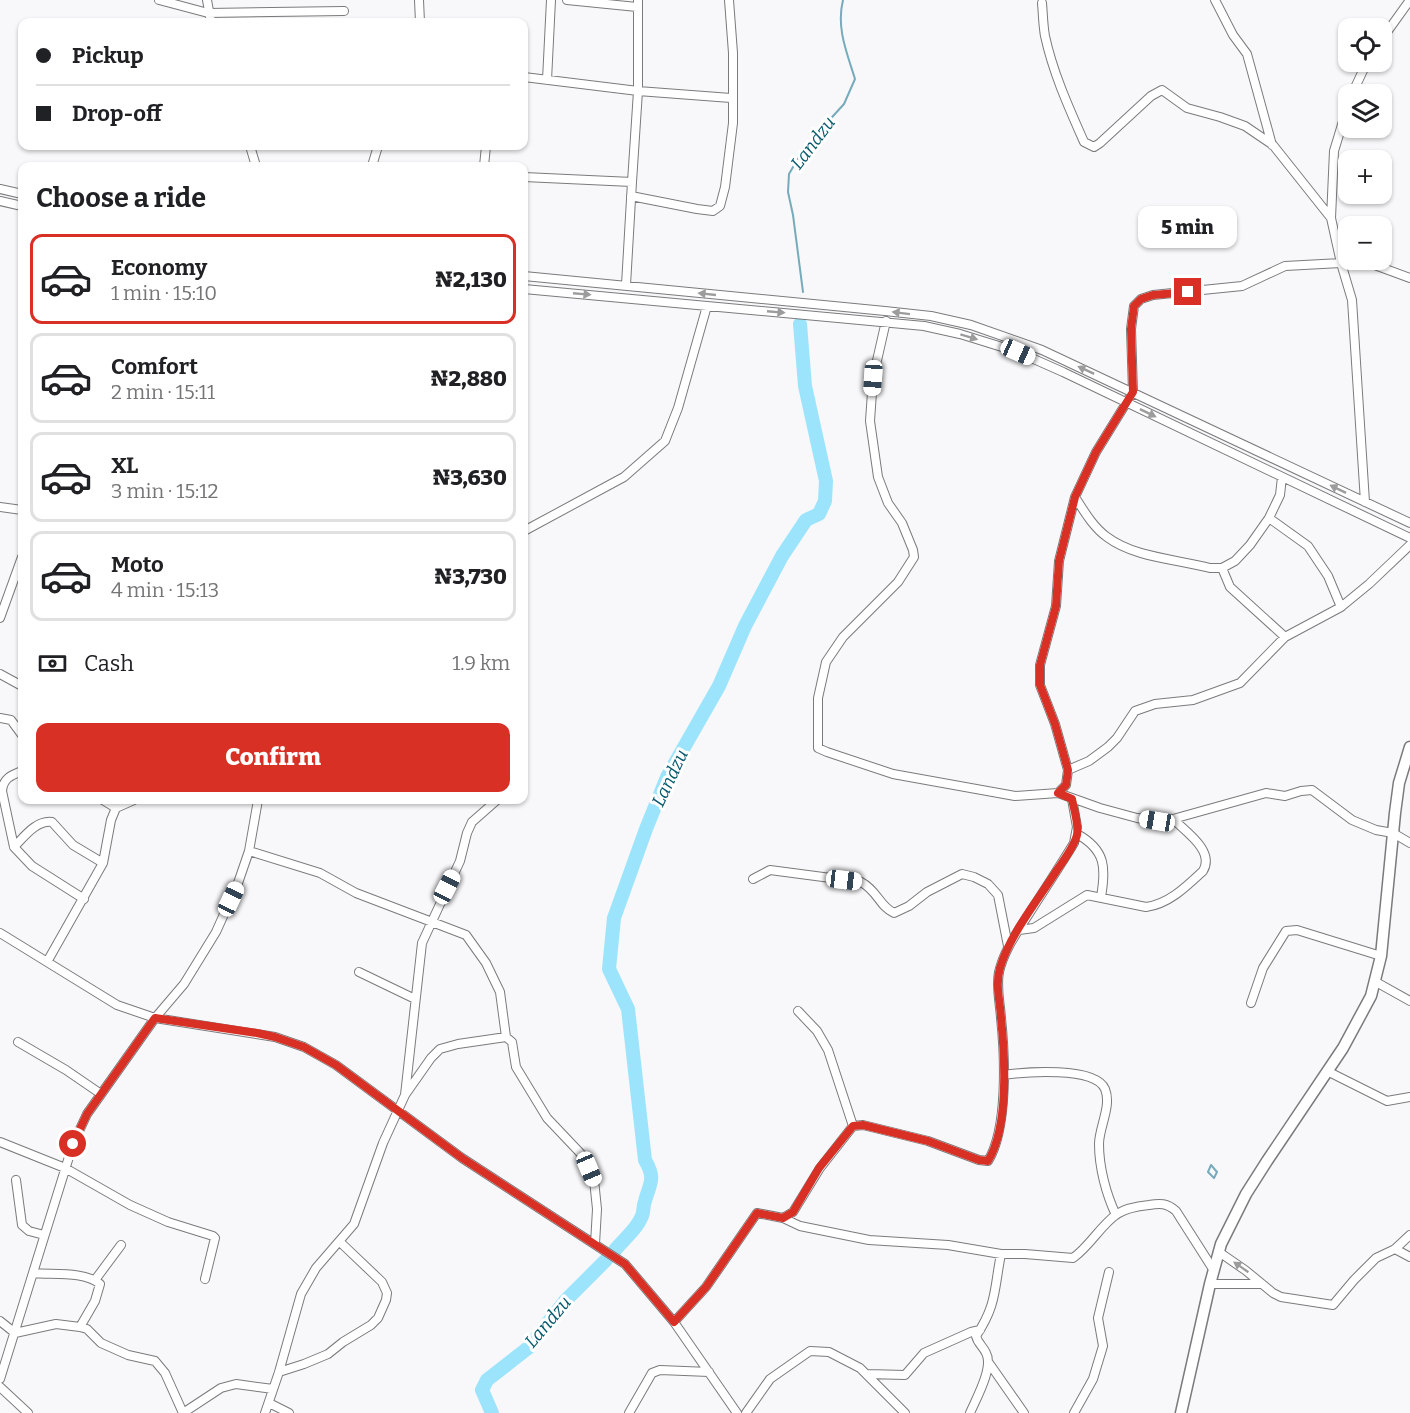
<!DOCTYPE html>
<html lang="en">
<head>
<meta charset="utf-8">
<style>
	body { margin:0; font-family:Bitter,serif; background:#f2f2f2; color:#202124; height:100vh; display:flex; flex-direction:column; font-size:22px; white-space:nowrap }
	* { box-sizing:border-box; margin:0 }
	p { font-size:20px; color:#757577 }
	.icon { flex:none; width:33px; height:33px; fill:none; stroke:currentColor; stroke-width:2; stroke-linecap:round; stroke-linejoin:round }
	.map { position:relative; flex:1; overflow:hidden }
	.drawer { position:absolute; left:18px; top:162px; width:510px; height:642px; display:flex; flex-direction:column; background:#fff; border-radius:12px; box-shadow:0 2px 4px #0004 }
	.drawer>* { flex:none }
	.banner { position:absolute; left:18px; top:18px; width:510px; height:132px; border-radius:12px; box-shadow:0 2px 4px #0004; display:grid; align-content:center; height:132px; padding:0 18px; background:#fff }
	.buttons { position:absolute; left:1338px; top:18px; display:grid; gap:12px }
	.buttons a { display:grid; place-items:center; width:54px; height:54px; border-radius:12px; background:#fff; box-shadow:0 2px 4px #0004; font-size:30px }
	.end { position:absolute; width:27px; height:27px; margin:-14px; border:8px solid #d93025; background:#fff; box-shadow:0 0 0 3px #fff }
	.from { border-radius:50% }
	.bubble { position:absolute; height:42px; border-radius:12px; background:#fff; box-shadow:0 2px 4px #0004; font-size:20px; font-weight:800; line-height:42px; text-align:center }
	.car { position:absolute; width:18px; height:36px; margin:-18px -9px; border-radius:8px; box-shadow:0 0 4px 2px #0007; background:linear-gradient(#fff 24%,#345 0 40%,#fff 0 76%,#345 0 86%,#fff 0) }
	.banner b { display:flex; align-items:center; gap:21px; height:57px; font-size:22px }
	.banner b+b { border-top:2px solid #e0e0e0 }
	.banner i { width:15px; height:15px; background:#202124 }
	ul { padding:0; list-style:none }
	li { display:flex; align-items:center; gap:18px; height:90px; margin:0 12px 9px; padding:0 6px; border:3px solid #e0e0e0; border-radius:12px }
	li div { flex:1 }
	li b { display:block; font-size:22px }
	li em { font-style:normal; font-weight:800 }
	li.active { border-color:#d93025 }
	li>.icon { width:54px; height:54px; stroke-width:1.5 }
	h2 { padding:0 18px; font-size:27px; line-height:72px }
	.pay { display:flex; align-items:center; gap:15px; height:66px; padding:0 18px; font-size:22px }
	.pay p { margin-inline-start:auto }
	.button { display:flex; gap:12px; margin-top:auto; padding:12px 18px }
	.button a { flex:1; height:69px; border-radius:12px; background:#d93025; color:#fff; font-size:24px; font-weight:800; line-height:69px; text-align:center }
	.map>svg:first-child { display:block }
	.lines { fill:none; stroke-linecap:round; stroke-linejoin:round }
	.stream { stroke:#7ab; stroke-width:2 }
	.river { stroke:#9ce4fc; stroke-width:14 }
	.minor-casing { stroke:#7b7b7d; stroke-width:10 }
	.major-casing { stroke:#7b7b7d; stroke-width:13 }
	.minor { stroke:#fff; stroke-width:8 }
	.major { stroke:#fff; stroke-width:10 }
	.oneway { fill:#9c9c9c }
	.route { stroke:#d93025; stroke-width:8 }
	.labels { text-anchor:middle; stroke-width:6; stroke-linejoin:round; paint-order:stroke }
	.water-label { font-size:18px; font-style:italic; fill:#04596d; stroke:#fff }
</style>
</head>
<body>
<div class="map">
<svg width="1410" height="1413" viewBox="0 0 1410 1413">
	<rect width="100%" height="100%" fill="#f8f8fa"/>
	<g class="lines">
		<path class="stream" d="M803,292L793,215L788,192L789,174L804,148L844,104L855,79C847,53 836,28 843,0
			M1211,1165L1217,1172L1214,1178L1208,1172Z"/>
		<path class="river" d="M615,1250C624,1239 637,1229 642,1216C644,1211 643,1206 645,1201C650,1183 656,1179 645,1160L628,1009L609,969L614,918L646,829L667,777L719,686L745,626L782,556L806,520L819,514L825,501L826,481L805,386L800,324
			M492,1413L482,1390L487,1380L528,1348L565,1301L606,1260"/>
		<g class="minor-casing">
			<path id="minor" d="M159,0L208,13L344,11
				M207,0L211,22
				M419,0L420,22
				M567,0L637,7
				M638,0V91L731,98
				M1215,0L1233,35L1247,54L1272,145
				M1042,3C1043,14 1043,25 1045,36C1053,73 1069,108 1084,142L1094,147L1100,143L1151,96L1162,90L1187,108L1220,117L1245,126L1273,145L1331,218
				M1382,39L1410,0
				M524,77L638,91L632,182
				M547,80L551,0
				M1352,94L1367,62
				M1348,105L1334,151L1331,218L1341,263L1352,300L1365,502
				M250,146L256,166
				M372,166L378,146
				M484,166L486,146
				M524,177L632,182L626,285
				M0,189L22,194
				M631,196L697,209L713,211L720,206L725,187L733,123V53L729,0
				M0,201L22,206
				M1361,260L1410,278
				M524,276L885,311L931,316L971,325L1042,350L1410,523
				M524,289L924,326L960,334L1018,352L1063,372L1410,538
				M886,321L873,378L870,421L878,477L888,503L902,523L913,550L914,557L898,582L843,637L826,662L818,698V748L827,752L893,774L1015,796L1058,793L1100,808L1137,818L1157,821L1173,819L1266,793L1285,796L1301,791L1312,790L1352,820L1376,830L1393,833L1410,843
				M1075,497C1084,511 1093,527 1107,537C1135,558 1177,559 1210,568H1222L1235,561L1250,545L1269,518L1280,495L1282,477
				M0,507L22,510
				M524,531L624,477L665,441L678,408L707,306
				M1222,568L1230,587L1285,637
				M1341,607L1369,584L1410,545
				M0,618L22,557
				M0,674L22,686
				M0,718L11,720L22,735
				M1068,770L1089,761L1108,747L1117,738L1135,711L1155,704L1193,700L1240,683L1285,637L1341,607L1328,576L1308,546L1269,518
				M22,771C12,775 3,778 2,791L14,847L32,866L84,899
				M1058,793L1066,785L1068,770L1055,724L1040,685V665L1056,606L1059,561L1075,497L1096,452L1133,392L1131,329L1134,306L1141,299L1153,295L1242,286L1285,266L1341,263
				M103,800L116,808
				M1077,834C1106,850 1106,868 1101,897
				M14,847C24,837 36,820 52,822L73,845L103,863
				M249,851L320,873L356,893L466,935L486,963L500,992L506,1037
				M753,879L770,870L861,882C878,891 879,906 894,913L909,906L927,892L962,874L974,877L988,884L998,895L1008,946
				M1019,930L1034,928L1087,895L1146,907C1169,904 1187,886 1203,871C1215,851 1186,832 1173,819
				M0,933L117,1005L155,1018L275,1037L304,1047L336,1065L462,1158L625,1264L674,1322L737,1413
				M47,962L103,863L111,820L116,808L134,800
				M359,972L415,999
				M1376,982L1410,1001
				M1251,1003L1263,968L1286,931L1297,930L1381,956
				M798,1011L817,1031L828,1050L853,1126
				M18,1042L66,1070L101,1094
				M1327,1071L1387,1101L1410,1097
				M1004,1075C1024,1072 1095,1066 1105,1089C1112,1106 1099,1127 1099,1144C1099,1167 1106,1194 1116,1215
				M405,1095L422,943L460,861L467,833L472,822L497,800
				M0,1142L65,1168L130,1205L168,1222L213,1236L215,1238L205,1279
				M16,1180L22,1225L29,1231L44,1235
				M783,1218L800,1226L869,1240L948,1245L1001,1254H1025L1073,1258C1090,1246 1100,1226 1117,1214C1126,1208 1139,1206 1149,1205C1160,1203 1167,1203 1176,1211L1213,1269
				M1395,1249L1410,1257
				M1219,1252L1245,1270L1273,1293L1281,1297L1333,1305L1354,1280L1376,1258L1395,1249L1410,1235
				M33,1273C53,1275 84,1271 100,1284L95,1301L80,1327
				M95,1280L121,1245
				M1210,1284H1262
				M0,1321L15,1333L56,1324L80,1327L87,1329L101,1343L128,1355L155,1361L165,1373L183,1413
				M674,1322L706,1287L757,1213L783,1218L793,1212L820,1168L853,1126L863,1125L928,1141L979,1160L988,1161C1008,1129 1005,1056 1001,1018C1000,1002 996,988 999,972C1004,950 1018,931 1030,912C1045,889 1060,866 1074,843L1077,827L1072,799
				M989,1363L1024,1413
				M279,1372L304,1364L328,1354L343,1342L371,1325L378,1318L386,1300L387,1293L382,1282L340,1242
				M867,1374L905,1375L924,1353L971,1332L980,1330
				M0,1379L73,1144L87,1114L155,1018L184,984L216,932L238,883L249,851L258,800
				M0,1387L28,1413
				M269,1403L289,1413
				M183,1413L221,1388L236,1384L273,1389
				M265,1413L279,1372L301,1294L316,1268L354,1224L383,1143L405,1095L431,1058L440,1049L458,1044L506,1037L512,1042L516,1067L547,1118L584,1157L594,1180L597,1209L595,1244
				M629,1413L652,1373L660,1370L709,1372
				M746,1413L770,1379L810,1351L829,1352L860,1368L905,1413
				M970,1413C976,1399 994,1367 986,1353C983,1346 978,1344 976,1336C997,1305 994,1289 1001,1254
				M1074,1413L1093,1379L1103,1346L1098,1318L1109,1272"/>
		</g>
		<g class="major-casing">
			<path id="major" d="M1181,1413L1210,1284L1221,1244L1246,1194L1267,1161L1343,1048L1371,996L1381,956L1395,813L1399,783L1410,747"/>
		</g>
		<use href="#minor" class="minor"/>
		<use href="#major" class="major"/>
	</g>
	<defs><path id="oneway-solid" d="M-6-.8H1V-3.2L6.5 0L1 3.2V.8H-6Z" transform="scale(1.5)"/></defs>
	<g class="oneway">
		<use href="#oneway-solid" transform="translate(582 294) rotate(5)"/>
		<use href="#oneway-solid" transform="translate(707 294) rotate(-174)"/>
		<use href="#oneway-solid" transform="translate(776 312) rotate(5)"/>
		<use href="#oneway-solid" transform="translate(901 313) rotate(-173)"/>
		<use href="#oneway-solid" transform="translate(969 337) rotate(17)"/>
		<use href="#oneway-solid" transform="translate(1086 370) rotate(-155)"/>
		<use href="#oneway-solid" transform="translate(1148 413) rotate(26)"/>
		<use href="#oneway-solid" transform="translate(1338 489) rotate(-154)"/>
		<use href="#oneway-solid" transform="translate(1241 1267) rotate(-145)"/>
	</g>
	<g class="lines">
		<path class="route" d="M73,1144L87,1114L155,1018L257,1033L275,1037L304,1047L336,1065L462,1158L625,1264L674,1322L706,1287L757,1213L783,1218L793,1212L819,1168L853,1126L863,1125L928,1141L979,1160L988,1161C1009,1127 1005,1057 1001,1018C1000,1000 995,985 1000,968C1010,934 1038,900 1057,870C1064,860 1074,847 1077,835C1079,824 1074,810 1072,799L1058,793L1066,785L1068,770L1055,724L1040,685V665L1056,606L1059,561L1075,497L1096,452L1133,392L1131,329L1134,306L1141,299L1153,295L1188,292"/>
	</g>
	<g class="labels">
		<g class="water-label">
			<text transform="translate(813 143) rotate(-53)" y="6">Landzu</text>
			<text transform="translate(670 778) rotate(-65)" y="6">Landzu</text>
			<text transform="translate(548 1322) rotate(-50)" y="6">Landzu</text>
		</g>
	</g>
</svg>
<div class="buttons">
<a><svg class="icon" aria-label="locate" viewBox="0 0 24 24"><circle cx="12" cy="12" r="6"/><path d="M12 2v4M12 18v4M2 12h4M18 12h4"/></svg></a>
<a><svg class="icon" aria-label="layers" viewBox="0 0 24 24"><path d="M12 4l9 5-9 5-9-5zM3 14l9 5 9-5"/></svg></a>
<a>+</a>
<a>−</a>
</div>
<i class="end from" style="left:73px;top:1144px"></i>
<i class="end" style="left:1188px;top:292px"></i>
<div class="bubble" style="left:1138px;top:206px;width:99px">5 min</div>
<i class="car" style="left:1018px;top:352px;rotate:114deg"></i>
<i class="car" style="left:873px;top:378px;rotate:184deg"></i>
<i class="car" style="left:1157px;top:821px;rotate:279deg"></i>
<i class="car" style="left:844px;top:880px;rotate:97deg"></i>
<i class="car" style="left:447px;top:887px;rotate:27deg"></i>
<i class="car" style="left:231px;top:899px;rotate:25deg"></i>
<i class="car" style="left:589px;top:1169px;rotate:157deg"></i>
<div class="banner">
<b><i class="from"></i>Pickup</b>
<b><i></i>Drop-off</b>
</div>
<section class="drawer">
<h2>Choose a ride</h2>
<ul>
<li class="active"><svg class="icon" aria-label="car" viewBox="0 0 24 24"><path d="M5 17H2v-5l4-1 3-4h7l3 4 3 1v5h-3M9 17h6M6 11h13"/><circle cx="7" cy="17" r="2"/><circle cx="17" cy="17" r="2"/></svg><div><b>Economy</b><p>1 min · 15:10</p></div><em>₦2,130</em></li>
<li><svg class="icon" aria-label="car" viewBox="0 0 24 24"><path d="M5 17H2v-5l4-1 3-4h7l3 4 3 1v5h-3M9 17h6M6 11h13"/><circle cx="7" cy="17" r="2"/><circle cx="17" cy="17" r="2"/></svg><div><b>Comfort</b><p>2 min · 15:11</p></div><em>₦2,880</em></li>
<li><svg class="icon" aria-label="car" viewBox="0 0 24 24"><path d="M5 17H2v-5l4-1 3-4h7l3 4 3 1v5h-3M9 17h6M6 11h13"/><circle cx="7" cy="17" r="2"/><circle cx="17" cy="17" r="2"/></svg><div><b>XL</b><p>3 min · 15:12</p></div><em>₦3,630</em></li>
<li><svg class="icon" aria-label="car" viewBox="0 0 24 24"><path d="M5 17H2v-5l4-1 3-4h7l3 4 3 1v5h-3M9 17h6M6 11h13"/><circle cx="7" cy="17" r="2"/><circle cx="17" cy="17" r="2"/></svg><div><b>Moto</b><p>4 min · 15:13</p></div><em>₦3,730</em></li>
</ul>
<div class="pay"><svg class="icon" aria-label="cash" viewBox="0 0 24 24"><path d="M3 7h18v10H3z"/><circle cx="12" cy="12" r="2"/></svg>Cash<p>1.9 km</p></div>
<div class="button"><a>Confirm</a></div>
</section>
</div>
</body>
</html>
